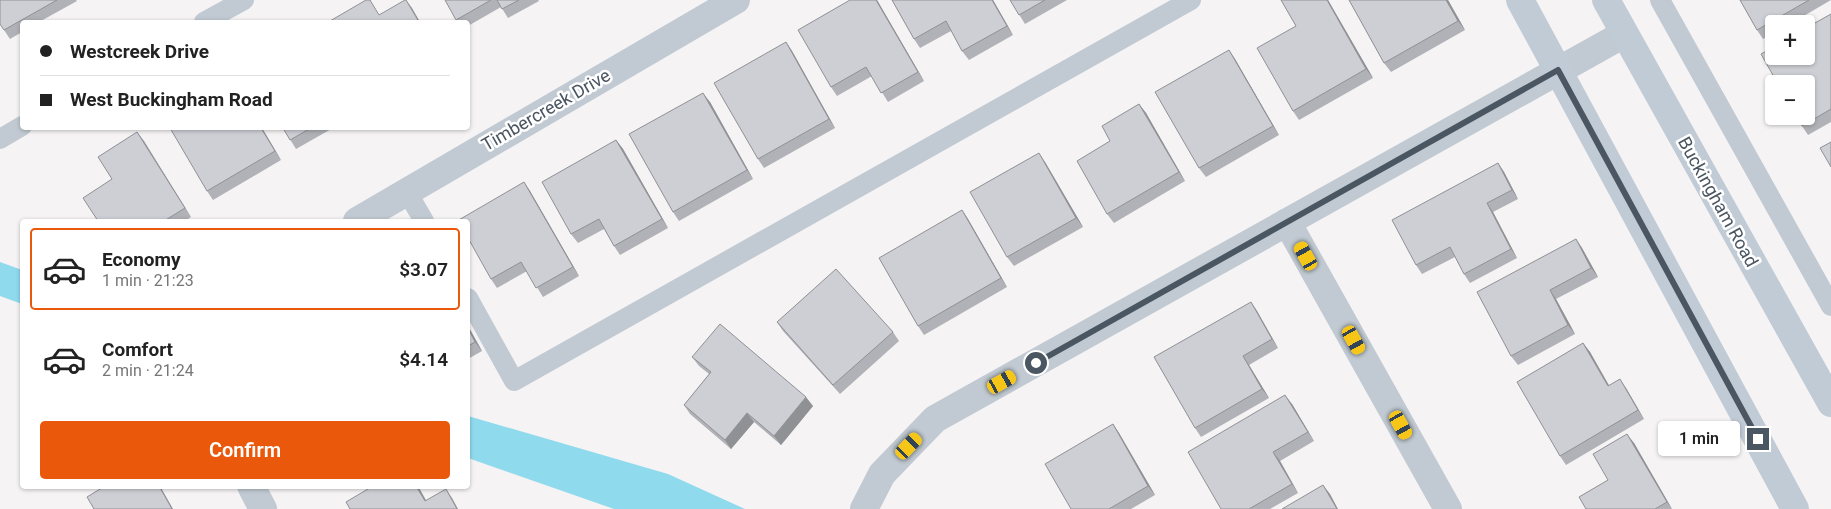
<!DOCTYPE html>
<html lang="en">
<head>
<meta charset="utf-8">
<style>
	body { margin:0; font-family:Roboto,sans-serif; background:#f2f2f2; color:#222; height:100vh; display:flex; flex-direction:column; font-size:19px; white-space:nowrap }
	* { box-sizing:border-box; margin:0 }
	p { font-size:16px; color:#767676 }
	.icon { flex:none; width:28px; height:28px; fill:none; stroke:currentColor; stroke-width:2; stroke-linecap:round; stroke-linejoin:round }
	.map { position:relative; flex:1; overflow:hidden }
	.side { position:absolute; left:20px; top:219px; width:450px; height:270px; display:flex; flex-direction:column; background:#fff; border-radius:5px; box-shadow:0 1px 4px #0004 }
	.side>* { flex:none }
	.hud { position:absolute; left:20px; top:20px; width:450px; height:110px; border-radius:5px; box-shadow:0 1px 4px #0004; display:grid; align-content:center; height:110px; padding:0 20px; background:#fff }
	.buttons { position:absolute; left:1765px; top:15px; display:grid; gap:10px }
	.buttons a { display:grid; place-items:center; width:50px; height:50px; border-radius:5px; background:#fff; box-shadow:0 1px 4px #0004; font-size:25px }
	.end { position:absolute; width:22px; height:22px; margin:-11px; border:6px solid #4a5661; background:#fff; box-shadow:0 0 0 2px #fff }
	.from { border-radius:50% }
	.bubble { position:absolute; height:35px; border-radius:5px; background:#fff; box-shadow:0 1px 4px #0004; font-size:16px; font-weight:600; line-height:35px; text-align:center }
	.car { position:absolute; width:15px; height:30px; margin:-15px -8px; border-radius:6px; box-shadow:0 0 4px 1px #0007; background:linear-gradient(#f5c518 24%,#345 0 40%,#f5c518 0 76%,#345 0 86%,#f5c518 0) }
	.hud b { display:flex; align-items:center; gap:18px; height:48px; font-size:19px }
	.hud b+b { border-top:1px solid #e0e0e0 }
	.hud i { width:12px; height:12px; background:#222 }
	ul { padding:9px 0 0; list-style:none }
	li { display:flex; align-items:center; gap:15px; height:82px; margin:0 10px 8px; padding:0 10px; border:2px solid transparent; border-radius:5px }
	li div { flex:1 }
	li b { display:block; font-size:19px }
	li em { font-style:normal; font-weight:600 }
	li.on { border-color:#ea580c }
	li>.icon { width:45px; height:45px; stroke-width:1.5 }
	.primary-button { display:flex; gap:10px; margin-top:auto; padding:10px 20px }
	.primary-button a { flex:1; height:58px; border-radius:5px; background:#ea580c; color:#fff; font-size:20px; font-weight:600; line-height:58px; text-align:center }
	.map>svg:first-child { display:block }
	.water { fill:#90daee }
	.lines { fill:none; stroke-linecap:round; stroke-linejoin:round }
	.lane { stroke:#c1cad2; stroke-width:20 }
	.street { stroke:#c1cad2; stroke-width:28 }
	.secondary { stroke:#c1cbd6; stroke-width:28 }
	.wall { fill:#b0b2b7 }
	.shaded-wall { fill:#909195 }
	.building { fill:#cdcfd5; stroke:#909195 }
	.route { stroke:#4a5661; stroke-width:6 }
	.labels { text-anchor:middle; stroke-width:5; stroke-linejoin:round; paint-order:stroke }
	.street-label { font-size:18px; fill:#4a5661; stroke:#fff }
</style>
</head>
<body>
<div class="map">
<svg width="1831" height="509" viewBox="0 0 1831 509">
	<rect width="100%" height="100%" fill="#f5f3f3"/>
	<path class="water" d="M0,262L22,270V304L0,296Z
		M468,416L668,474L745,509H614L468,458Z"/>
	<g class="lines">
		<path class="lane" d="M1660,0L1831,306
			M204,22L244,0
			M0,139L22,126
			M407,192L424,221
			M468,298L514,381L1191,0"/>
		<path class="street" d="M357,221L736,0
			M1287,222L1448,509
			M251,486L263,509
			M864,509L882,474L935,419L1624,34"/>
		<path class="secondary" d="M1520,0L1795,509
			M1606,0L1831,403"/>
	</g>
	<path class="wall" d="M0,0H76L77,1L39,22H22V32L10,39L4,30Z
		M445,0H538L539,1L508,18L501,7L468,26V22H458Z
		M877,0L924,81L888,102L872,76L837,96L831,87Z
		M892,0H993L1013,35L969,60L962,51L951,31L920,48L914,39Z
		M1010,0H1067L1025,24Z
		M1281,0H1328L1373,78L1299,120L1293,111L1296,26Z
		M1349,0H1448L1465,30L1391,72L1384,63Z
		M1740,0H1831L1790,24H1774V33L1763,39L1757,30Z
		M1831,14V122L1808,135L1802,126Z
		M786,42L792,51L835,128L764,168L758,159Z
		M1229,50L1235,59L1279,135L1206,177L1199,168Z
		M710,102L753,179L679,221L673,212Z
		M1139,104L1146,113L1185,181L1114,223L1107,214L1110,141Z
		M262,128L281,160L213,200L207,191Z
		M283,128H333L296,149Z
		M137,132L191,217L185,221H98L112,179Z
		M616,140L623,149L668,228L620,255L614,246L604,229L578,243L571,234Z
		M1045,162L1083,227L1014,266L1007,257Z
		M1498,163L1504,172L1518,199L1493,212L1517,258L1470,283L1464,274L1455,257L1422,274L1416,265Z
		M524,182L530,191L579,276L543,297L527,271L497,288L491,279Z
		M962,210L968,219L1007,287L924,335L918,326Z
		M1576,239L1582,248L1598,277L1556,299L1575,334L1518,365L1511,356Z
		M1251,302L1257,311L1278,348L1249,365L1269,398L1201,437L1195,428Z
		M777,322L893,332L899,341L840,394L783,331Z
		M468,326L482,351L468,359Z
		M1583,343L1590,352L1609,385L1626,388L1644,419L1566,465L1560,456Z
		M692,357L813,406L781,445L754,422L731,449L690,414L684,405L709,374L699,366Z
		M1292,404L1314,441L1280,461L1298,493L1270,509H1221Z
		M1113,424L1119,433L1155,495L1131,509H1071Z
		M1634,443L1672,509H1586L1608,480Z"/>
	<path class="shaded-wall" d="M406,0L412,8L420,22H419Z
		M876,0H877L924,81L918,72Z
		M992,0H993L1013,35L1007,26Z
		M1327,0H1328L1373,78L1366,69Z
		M1446,0H1448L1465,30L1458,21Z
		M786,42L792,51L835,128L829,119Z
		M1229,50L1235,59L1279,135L1273,126Z
		M703,93L710,102L753,179L747,170Z
		M1139,104L1146,113L1185,181L1179,172Z
		M261,128H262L281,160L275,151Z
		M137,132L144,141L191,217L185,208Z
		M616,140L623,149L668,228L662,219Z
		M1039,153L1045,162L1083,227L1076,218Z
		M1498,163L1504,172L1518,199L1512,190Z
		M524,182L530,191L579,276L573,267Z
		M1487,203L1493,212L1517,258L1511,249Z
		M962,210L968,219L1007,287L1001,278Z
		M1576,239L1582,248L1598,277L1591,268Z
		M1550,290L1556,299L1575,334L1568,325Z
		M1251,302L1257,311L1278,348L1272,339Z
		M468,326L482,351L475,342L468,328Z
		M1583,343L1590,352L1614,395L1608,386Z
		M1243,356L1249,365L1269,398L1262,389Z
		M1620,379L1626,388L1644,419L1638,410Z
		M1285,395L1292,404L1314,441L1308,432Z
		M806,397L813,406L781,445L774,436Z
		M747,413L754,422L731,449L725,440Z
		M1113,424L1119,433L1155,495L1148,486Z
		M1627,434L1634,443L1672,509L1667,502Z
		M1273,452L1280,461L1298,493L1292,484Z
		M1323,485L1330,494L1338,509H1337Z
		M159,486H160L173,509H172Z
		M416,486H418L431,509L425,501Z
		M446,489L452,498L458,509H457Z"/>
	<path class="building" d="M0,0H57L4,30L0,24Z
		M366,0H370L379,15L405,0H406L419,22H331L330,21Z
		M445,0H491L456,20Z
		M497,0H519L502,9Z
		M850,0H876L918,72L881,93L866,67L831,87L798,30Z
		M892,0H992L1007,26L962,51L946,21L914,39Z
		M1010,0H1045L1019,15Z
		M1281,0H1327L1366,69L1293,111L1257,48L1296,26Z
		M1349,0H1446L1458,21L1384,63Z
		M1740,0H1809L1757,30Z
		M1831,14V109L1802,126L1797,116H1806V84H1778L1761,54L1774,47V56H1806V28Z
		M786,42L829,119L758,159L714,83Z
		M1229,50L1273,126L1199,168L1155,92Z
		M703,93L747,170L673,212L629,134Z
		M1139,104L1179,172L1107,214L1077,161L1110,141L1102,126Z
		M170,128H261L275,151L207,191Z
		M283,128H311L290,140Z
		M137,132L185,208L164,221H98L83,198L112,179L98,157Z
		M616,140L662,219L614,246L599,219L571,234L542,182Z
		M1831,142V167L1820,148Z
		M1039,153L1076,218L1007,257L970,192Z
		M1498,163L1512,190L1487,203L1511,249L1464,274L1450,247L1416,265L1392,220Z
		M524,182L573,267L536,288L521,262L491,279L468,238V221H457Z
		M962,210L1001,278L918,326L879,258Z
		M1576,239L1591,268L1550,290L1568,325L1511,356L1477,292Z
		M836,269L893,332L833,385L777,322Z
		M1251,302L1272,339L1243,356L1262,389L1195,428L1154,357Z
		M720,324L806,397L774,436L747,413L725,440L684,405L711,372L692,357Z
		M468,328L475,342L468,346Z
		M1583,343L1608,386L1620,379L1638,410L1560,456L1517,382Z
		M1285,395L1308,432L1273,452L1292,484L1249,509H1221L1188,452Z
		M1113,424L1148,486L1109,509H1071L1045,464Z
		M1627,434L1667,502L1655,509H1586L1579,497L1608,480L1593,454Z
		M1323,485L1337,509H1282Z
		M105,486H159L172,509H94L87,497Z
		M373,486H416L425,501L446,489L457,509H350L346,502Z"/>
	<g class="lines">
		<path class="route" d="M1036,363L1558,70L1758,439"/>
	</g>
	<g class="labels">
		<g class="street-label">
			<text transform="translate(546 110) rotate(-30)" y="6">Timbercreek Drive</text>
			<text transform="translate(1718 202) rotate(61)" y="6">Buckingham Road</text>
		</g>
	</g>
</svg>
<div class="buttons">
<a>+</a>
<a>−</a>
</div>
<i class="end from" style="left:1036px;top:363px"></i>
<i class="end" style="left:1758px;top:439px"></i>
<div class="bubble" style="left:1658px;top:421px;width:82px">1 min</div>
<i class="car" style="left:1306px;top:256px;rotate:331deg"></i>
<i class="car" style="left:1354px;top:340px;rotate:151deg"></i>
<i class="car" style="left:1002px;top:382px;rotate:61deg"></i>
<i class="car" style="left:1401px;top:425px;rotate:151deg"></i>
<i class="car" style="left:909px;top:446px;rotate:44deg"></i>
<div class="hud">
<b><i class="from"></i>Westcreek Drive</b>
<b><i></i>West Buckingham Road</b>
</div>
<section class="side">
<ul>
<li class="on"><svg class="icon" aria-label="car" viewBox="0 0 24 24"><path d="M5 17H2v-5l4-1 3-4h7l3 4 3 1v5h-3M9 17h6M6 11h13"/><circle cx="7" cy="17" r="2"/><circle cx="17" cy="17" r="2"/></svg><div><b>Economy</b><p>1 min · 21:23</p></div><em>$3.07</em></li>
<li><svg class="icon" aria-label="car" viewBox="0 0 24 24"><path d="M5 17H2v-5l4-1 3-4h7l3 4 3 1v5h-3M9 17h6M6 11h13"/><circle cx="7" cy="17" r="2"/><circle cx="17" cy="17" r="2"/></svg><div><b>Comfort</b><p>2 min · 21:24</p></div><em>$4.14</em></li>
</ul>
<div class="primary-button"><a>Confirm</a></div>
</section>
</div>
</body>
</html>
